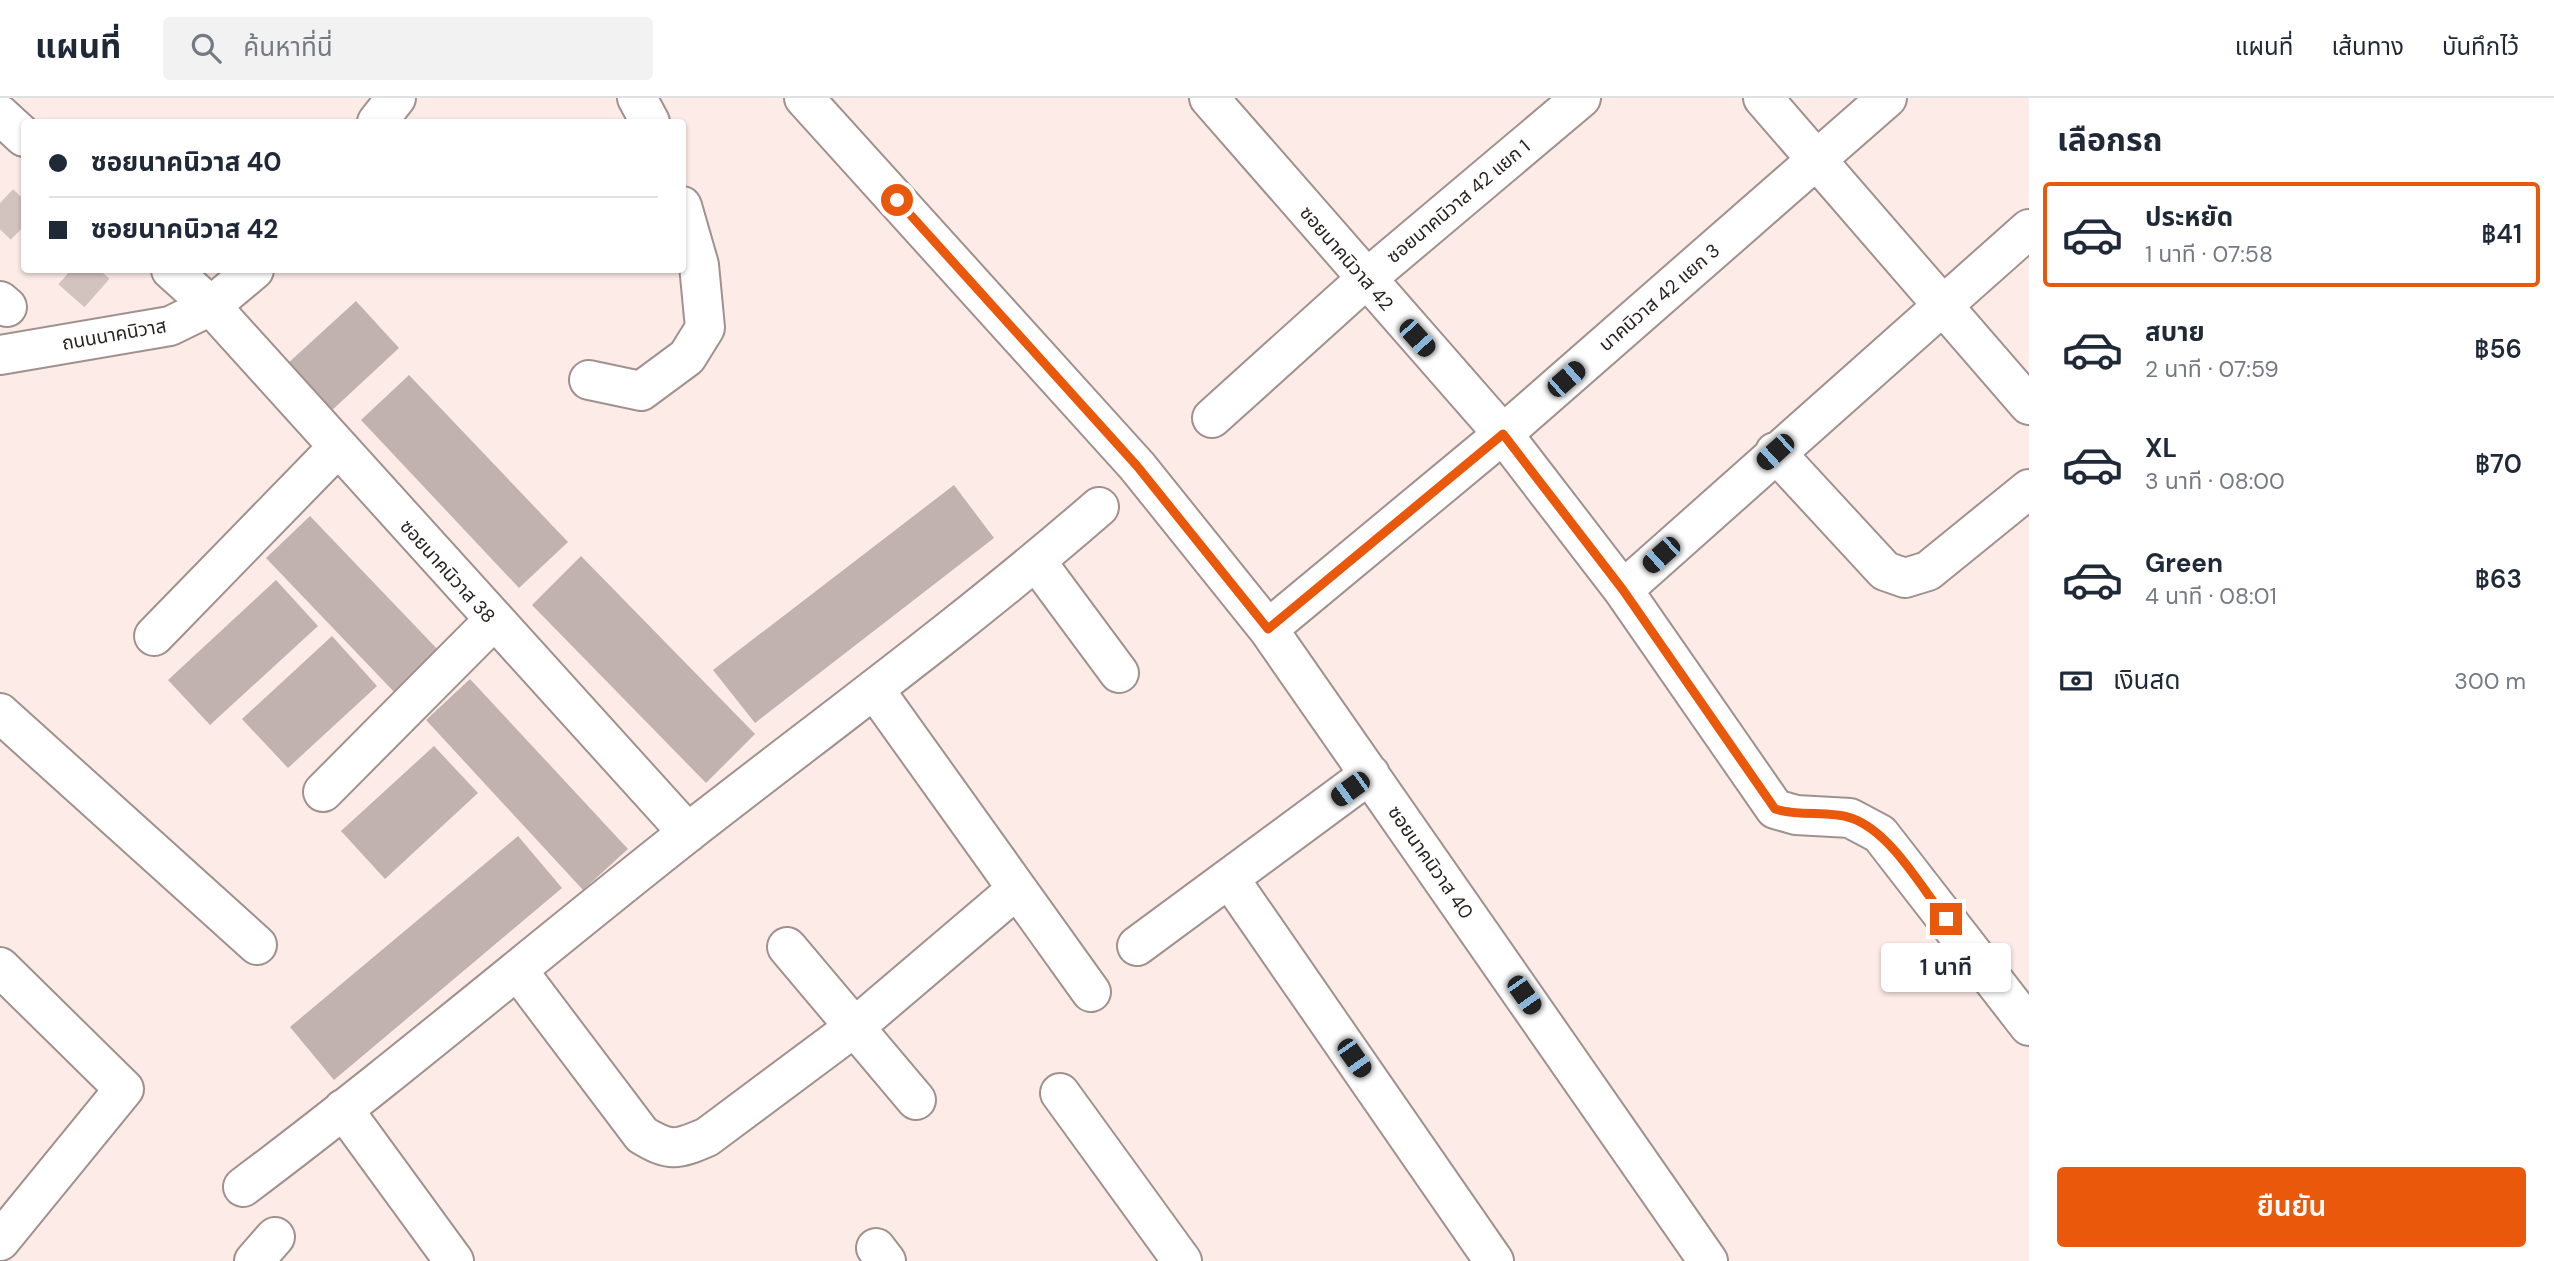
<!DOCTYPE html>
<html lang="th">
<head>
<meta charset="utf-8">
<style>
	body { margin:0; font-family:"DM Sans","Noto Sans Thai",sans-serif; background:#f2f2f3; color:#1f2937; height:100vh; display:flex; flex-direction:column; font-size:26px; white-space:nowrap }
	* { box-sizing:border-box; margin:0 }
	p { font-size:23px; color:#747a83 }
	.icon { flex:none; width:38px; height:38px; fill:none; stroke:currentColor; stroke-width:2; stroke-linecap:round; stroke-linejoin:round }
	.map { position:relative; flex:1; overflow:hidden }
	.side { display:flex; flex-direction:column; background:#fff; width:525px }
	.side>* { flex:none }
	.hud { position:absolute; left:21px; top:21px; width:665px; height:154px; border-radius:7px; box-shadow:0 2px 5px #0004; display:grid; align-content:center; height:154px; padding:0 28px; background:#fff }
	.end { position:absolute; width:32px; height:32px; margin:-16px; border:9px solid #ea580c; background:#fff; box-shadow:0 0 0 4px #fff }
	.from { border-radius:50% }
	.bubble { position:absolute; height:49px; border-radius:7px; background:#fff; box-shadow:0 2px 5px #0004; font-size:23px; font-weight:600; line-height:49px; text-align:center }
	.car { position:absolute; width:21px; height:42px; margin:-21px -10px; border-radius:9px; box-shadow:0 0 5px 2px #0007; background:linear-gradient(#222 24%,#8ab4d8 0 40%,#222 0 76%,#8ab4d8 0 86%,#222 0) }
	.hud b { display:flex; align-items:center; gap:24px; height:66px; font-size:26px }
	.hud b+b { border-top:2px solid #e0e1e3 }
	.hud i { width:18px; height:18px; background:#1f2937 }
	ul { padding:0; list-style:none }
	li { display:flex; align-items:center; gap:21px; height:105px; margin:0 14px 10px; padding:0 14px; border:4px solid transparent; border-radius:7px }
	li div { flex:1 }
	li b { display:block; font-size:26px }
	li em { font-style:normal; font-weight:600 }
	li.active { border-color:#ea580c }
	li>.icon { width:63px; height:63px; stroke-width:1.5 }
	h2 { padding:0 28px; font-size:32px; line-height:84px }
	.pay { display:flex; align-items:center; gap:18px; height:77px; padding:0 28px; font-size:26px }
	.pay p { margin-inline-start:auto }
	.primary-button { display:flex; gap:14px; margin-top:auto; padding:14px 28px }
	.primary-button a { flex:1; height:80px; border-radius:7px; background:#ea580c; color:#fff; font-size:28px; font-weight:600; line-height:80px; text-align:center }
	header { display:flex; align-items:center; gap:42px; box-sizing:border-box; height:98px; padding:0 35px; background:#fff; border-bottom:2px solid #e0e1e3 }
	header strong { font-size:33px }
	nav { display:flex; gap:38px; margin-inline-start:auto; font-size:24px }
	.search { width:490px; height:63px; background:#f2f2f3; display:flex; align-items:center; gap:18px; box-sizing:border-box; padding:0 24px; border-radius:7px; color:#747a83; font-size:26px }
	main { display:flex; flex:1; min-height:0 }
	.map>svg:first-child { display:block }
	.building { fill:#c2b2af }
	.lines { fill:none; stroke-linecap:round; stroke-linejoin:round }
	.minor-tunnel { stroke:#d2c3bf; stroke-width:38; stroke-dasharray:38 19; stroke-linecap:butt }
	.minor-casing { stroke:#a0918e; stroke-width:42 }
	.major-casing { stroke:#a0918e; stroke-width:42 }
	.minor { stroke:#fff; stroke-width:38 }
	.major { stroke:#fff; stroke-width:38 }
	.route { stroke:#ea580c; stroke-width:9 }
	.labels { text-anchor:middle; stroke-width:6; stroke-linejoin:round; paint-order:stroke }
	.street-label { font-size:19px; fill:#282221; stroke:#fff }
</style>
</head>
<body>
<header>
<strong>แผนที่</strong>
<div class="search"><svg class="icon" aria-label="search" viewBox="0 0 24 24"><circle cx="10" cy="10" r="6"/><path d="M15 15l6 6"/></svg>ค้นหาที่นี่</div>
<nav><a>แผนที่</a><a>เส้นทาง</a><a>บันทึกไว้</a></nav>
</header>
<main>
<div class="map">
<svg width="2029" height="1163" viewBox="0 0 2029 1163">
	<rect width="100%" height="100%" fill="#fcebe7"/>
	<path class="building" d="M356,203L399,250L329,315L286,267Z
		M409,277L568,444L519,490L361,322Z
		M954,387L994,440L755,625L713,572Z
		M310,418L441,555L397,597L266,460Z
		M581,458L755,636L706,685L532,507Z
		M276,482L318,528L210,627L168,582Z
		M332,538L377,588L288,670L242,621Z
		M470,581L628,751L583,792L426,622Z
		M434,648L478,695L385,781L341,733Z
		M518,738L562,790L334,982L290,929Z"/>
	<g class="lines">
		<path class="minor-tunnel" d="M0,105L24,128
			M71,172L97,195"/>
		<g class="minor-casing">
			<path id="minor" d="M637,0L650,24
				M804,0L1137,368L1268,531L1708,1163
				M1209,0L1503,336L1623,492L1775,711L1796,717L1850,720L1880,736L2029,928
				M1763,0L2029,307
				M0,17L24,39
				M171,172L211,208L688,735
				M0,203L7,209
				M589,282L641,293L687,259L705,230L699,167L682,108
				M1212,320L1365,182L1581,0
				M1775,354L1885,473L1905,480L1928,473L2029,391
				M1036,463L1119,575
				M1623,492L2029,131
				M1268,531L1503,336L1887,0
				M154,538L337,350
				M874,591L1091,894
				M0,615L257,847
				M323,694L493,523
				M1229,780L1494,1163
				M1137,848L1370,676
				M787,849L916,1002
				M0,869L124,991L0,1143
				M518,873L642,1037C670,1054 677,1052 707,1039L856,928L1017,791
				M1060,995L1182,1163
				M343,1011L454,1163
				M243,1089C395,975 540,851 690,733C827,626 968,523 1099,409
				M876,1150L886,1163
				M254,1163L275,1139"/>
		</g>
		<g class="major-casing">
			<path id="major" d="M377,24L396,0
				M0,257L170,228L211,208L254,172"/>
		</g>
		<use href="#minor" class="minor"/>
		<use href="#major" class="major"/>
	</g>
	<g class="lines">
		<path class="route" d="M897,102L1137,368L1268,531L1503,336L1623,492L1775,711C1801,719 1828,712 1851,720C1890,733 1921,789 1946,821"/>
	</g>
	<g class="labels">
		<g class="street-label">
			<text transform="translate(1458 103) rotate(-40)" y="7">ซอยนาคนิวาส 42 แยก 1</text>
			<text transform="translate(1347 160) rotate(49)" y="7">ซอยนาคนิวาส 42</text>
			<text transform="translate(1659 199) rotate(-41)" y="7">นาคนิวาส 42 แยก 3</text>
			<text transform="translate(114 236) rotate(-10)" y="7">ถนนนาคนิวาส</text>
			<text transform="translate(448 473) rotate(48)" y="7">ซอยนาคนิวาส 38</text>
			<text transform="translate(1431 764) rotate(55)" y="7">ซอยนาคนิวาส 40</text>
		</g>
	</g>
</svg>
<i class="end from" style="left:897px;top:102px"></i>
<i class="end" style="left:1946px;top:821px"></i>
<div class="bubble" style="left:1881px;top:845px;width:130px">1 นาที</div>
<i class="car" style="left:1417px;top:240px;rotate:138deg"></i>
<i class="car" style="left:1566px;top:281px;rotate:49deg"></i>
<i class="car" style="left:1775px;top:354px;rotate:228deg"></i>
<i class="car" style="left:1661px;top:457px;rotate:228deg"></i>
<i class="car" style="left:1350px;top:691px;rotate:234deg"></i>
<i class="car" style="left:1524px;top:897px;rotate:145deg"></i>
<i class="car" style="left:1354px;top:960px;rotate:145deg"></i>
<div class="hud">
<b><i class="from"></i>ซอยนาคนิวาส 40</b>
<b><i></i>ซอยนาคนิวาส 42</b>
</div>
</div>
<section class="side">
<h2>เลือกรถ</h2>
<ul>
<li class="active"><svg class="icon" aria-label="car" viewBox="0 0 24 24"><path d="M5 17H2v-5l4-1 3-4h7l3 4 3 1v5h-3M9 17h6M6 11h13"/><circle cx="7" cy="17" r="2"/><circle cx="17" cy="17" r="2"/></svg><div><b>ประหยัด</b><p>1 นาที · 07:58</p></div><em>฿41</em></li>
<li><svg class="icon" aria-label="car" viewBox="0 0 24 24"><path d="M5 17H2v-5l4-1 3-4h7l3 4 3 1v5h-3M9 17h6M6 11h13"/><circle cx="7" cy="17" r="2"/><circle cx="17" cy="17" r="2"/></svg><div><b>สบาย</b><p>2 นาที · 07:59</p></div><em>฿56</em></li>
<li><svg class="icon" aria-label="car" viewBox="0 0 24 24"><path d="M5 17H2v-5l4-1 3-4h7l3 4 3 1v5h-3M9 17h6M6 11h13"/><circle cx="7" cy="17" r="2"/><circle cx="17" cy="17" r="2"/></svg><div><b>XL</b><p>3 นาที · 08:00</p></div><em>฿70</em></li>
<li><svg class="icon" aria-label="car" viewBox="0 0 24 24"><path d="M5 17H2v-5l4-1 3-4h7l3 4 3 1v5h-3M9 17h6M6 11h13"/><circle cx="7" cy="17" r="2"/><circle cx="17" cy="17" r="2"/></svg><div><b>Green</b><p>4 นาที · 08:01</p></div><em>฿63</em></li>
</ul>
<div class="pay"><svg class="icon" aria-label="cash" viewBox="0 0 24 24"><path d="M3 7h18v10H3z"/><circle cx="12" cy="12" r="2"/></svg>เงินสด<p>300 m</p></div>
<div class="primary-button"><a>ยืนยัน</a></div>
</section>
</main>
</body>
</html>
